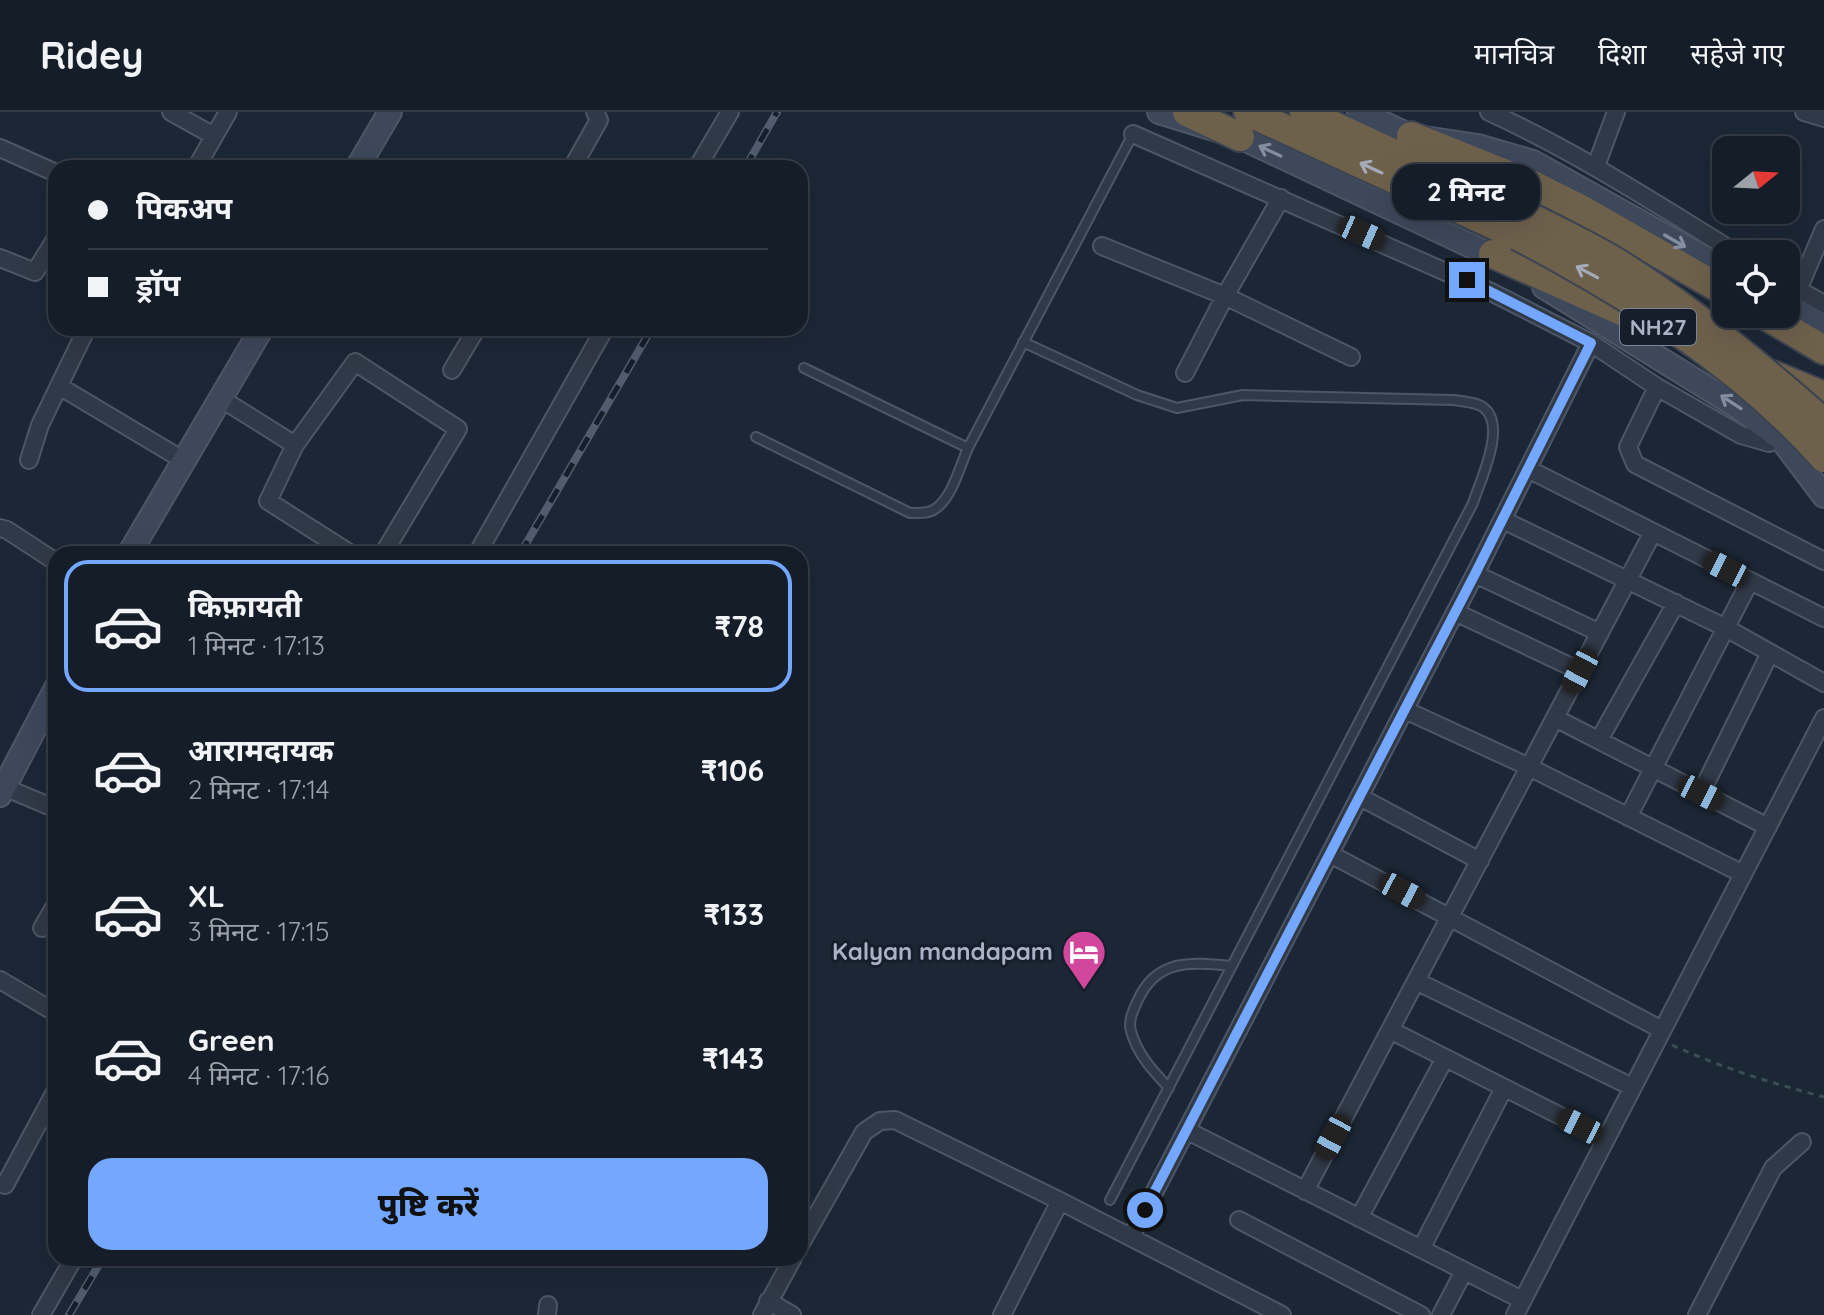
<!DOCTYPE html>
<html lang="hi">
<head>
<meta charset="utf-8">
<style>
	body { margin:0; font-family:Quicksand,"Noto Sans Devanagari",sans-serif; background:#1e2630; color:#f1f3f6; height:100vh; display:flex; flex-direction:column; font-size:30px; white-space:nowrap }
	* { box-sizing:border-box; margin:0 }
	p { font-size:26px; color:#9da2a8 }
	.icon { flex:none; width:44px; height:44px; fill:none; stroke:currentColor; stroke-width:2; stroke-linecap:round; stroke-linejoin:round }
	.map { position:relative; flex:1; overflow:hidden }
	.sheet { position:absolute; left:48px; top:434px; width:760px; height:720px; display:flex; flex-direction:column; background:#151d28; border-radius:24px; box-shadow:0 8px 32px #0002,0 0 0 2px #343b45 }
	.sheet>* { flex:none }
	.hud { position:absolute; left:48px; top:48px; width:760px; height:176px; border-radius:24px; box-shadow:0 8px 32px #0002,0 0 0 2px #343b45; display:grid; align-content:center; height:176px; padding:0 40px; background:#151d28 }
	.needle { width:52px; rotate:72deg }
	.buttons { position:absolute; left:1712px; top:24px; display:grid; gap:16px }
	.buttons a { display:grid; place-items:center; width:88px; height:88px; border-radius:16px; background:#151d28; box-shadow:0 8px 32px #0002,0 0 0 2px #343b45; font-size:40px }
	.end { position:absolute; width:36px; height:36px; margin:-18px; border:10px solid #74a7ff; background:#111; box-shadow:0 0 0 4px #111 }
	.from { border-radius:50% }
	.bubble { position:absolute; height:56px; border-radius:24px; background:#151d28; box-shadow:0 8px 32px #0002,0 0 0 2px #343b45; font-size:26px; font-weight:800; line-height:56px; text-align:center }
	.car { position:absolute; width:24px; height:48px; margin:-24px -12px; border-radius:10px; box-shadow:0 0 6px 2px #0007; background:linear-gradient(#222 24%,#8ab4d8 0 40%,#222 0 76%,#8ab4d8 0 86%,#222 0) }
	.hud b { display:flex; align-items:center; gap:28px; height:76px; font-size:30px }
	.hud b+b { border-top:2px solid #343b45 }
	.hud i { width:20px; height:20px; background:#f1f3f6 }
	ul { padding:14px 0 0; list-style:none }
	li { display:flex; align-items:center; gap:24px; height:132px; margin:0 16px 12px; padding:0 24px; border:4px solid transparent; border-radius:24px }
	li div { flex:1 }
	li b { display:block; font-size:30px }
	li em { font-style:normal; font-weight:800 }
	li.active { border-color:#74a7ff }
	li>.icon { width:72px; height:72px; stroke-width:1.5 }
	.cta { display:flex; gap:16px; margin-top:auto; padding:16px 40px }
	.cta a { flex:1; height:92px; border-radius:24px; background:#74a7ff; color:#111; font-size:32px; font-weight:800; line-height:92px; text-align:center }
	header { display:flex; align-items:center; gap:48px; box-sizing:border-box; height:112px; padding:0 40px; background:#151d28; border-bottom:2px solid #343b45 }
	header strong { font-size:38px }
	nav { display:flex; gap:44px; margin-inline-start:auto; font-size:28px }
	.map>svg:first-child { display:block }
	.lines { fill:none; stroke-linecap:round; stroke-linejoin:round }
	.lane-casing { stroke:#4d5665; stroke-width:12 }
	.street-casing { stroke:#4d5665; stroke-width:20 }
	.secondary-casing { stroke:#4d5665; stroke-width:26 }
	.highway-casing { stroke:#3b4351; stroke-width:32 }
	.path { stroke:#395052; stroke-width:3; stroke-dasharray:6 6; stroke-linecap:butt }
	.lane { stroke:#303947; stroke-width:8 }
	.street { stroke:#303947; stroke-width:16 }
	.secondary { stroke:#3d485b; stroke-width:22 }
	.highway { stroke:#6e614c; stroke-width:28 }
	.rail-casing { stroke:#515d6f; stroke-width:8 }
	.rail { stroke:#161e2b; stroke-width:5; stroke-dasharray:15; stroke-linecap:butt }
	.highway-bridge-casing { stroke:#3b4351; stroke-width:32; stroke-linecap:butt }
	.highway-bridge { stroke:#6e614c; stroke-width:28 }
	.oneway { stroke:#838ea0 }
	.oneway2 { stroke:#a3abb9 }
	.route { stroke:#74a7ff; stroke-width:10 }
	.labels { text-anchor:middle; stroke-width:6; stroke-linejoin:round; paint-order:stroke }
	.shield { fill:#161e2b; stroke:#7d8697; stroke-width:2 }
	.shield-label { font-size:22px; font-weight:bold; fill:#a9b3c5 }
	.poi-label { font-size:24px; font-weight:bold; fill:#a9b3c5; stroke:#161e2b; text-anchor:end }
</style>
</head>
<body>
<header>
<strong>Ridey</strong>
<nav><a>मानचित्र</a><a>दिशा</a><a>सहेजे गए</a></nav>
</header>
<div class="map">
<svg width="1824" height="1203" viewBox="0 0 1824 1203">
	<rect width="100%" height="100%" fill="#1c2736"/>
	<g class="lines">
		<g class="lane-casing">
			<path id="lane" d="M1023,230L1137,283L1177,296L1243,283L1454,288C1464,290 1477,290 1484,296C1507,314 1480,369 1473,391L1110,1088
				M804,256L968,336
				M756,325L910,401C919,401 928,402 935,397C952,386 960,354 968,336L1133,22
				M1169,976C1153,959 1137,942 1131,919C1128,909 1133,899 1137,890C1156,846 1191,850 1232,854"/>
		</g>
		<g class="street-casing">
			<path id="street" d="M171,0L214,24
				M1489,0C1577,40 1656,92 1738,142
				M1804,0L1824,6
				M1133,22L1491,180L1591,231L1657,275L1741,323L1769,331L1781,327
				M0,36L56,61
				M1596,54L1616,0
				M196,56L228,0
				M572,56L599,8L595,0
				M697,56L730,0
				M1281,86L1225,184L1351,245
				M1102,134L1225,184L1185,261
				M0,146L35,160L56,126
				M1786,171L1824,192
				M1798,178L1824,117
				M452,258L477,216
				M59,274L183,348
				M1657,275L1628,335L1635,352L1824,449
				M220,286L295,333
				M29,348L40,313L87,216
				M1528,357L1824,506
				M1503,408L1726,516L1824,571
				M0,416L7,418L56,450
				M351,442L268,389L295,333L355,250L458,317L383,442
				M477,442L605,216
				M1475,462L1600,521
				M1455,500L1580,559
				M1405,598L1529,655L1743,762
				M1555,606L1768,715
				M39,609L56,616
				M1599,628L1676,491
				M4,675L56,697
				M1701,681L1770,541
				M1360,685L1480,749
				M1628,705L1750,469
				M1330,742L1662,918
				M42,816L56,792
				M0,868L56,901
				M1416,869L1632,975
				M1390,918L1606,1027
				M1188,1019L1522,1188
				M5,1073L56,978
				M1305,1079L1653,420
				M1359,1106L1445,946
				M1239,1108L1421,1203
				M1131,1125L1475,462L1591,231
				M800,1133L864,1020L880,1009L895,1008L1060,1089L1282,1203
				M1421,1137L1504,976
				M768,1189L792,1203
				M41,1203L74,1146
				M547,1203L548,1193
				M762,1203L793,1146
				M1002,1203L1060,1089
				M1441,1203L1464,1159
				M1515,1203L1824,606
				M1697,1203L1773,1056L1802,1030"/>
		</g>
		<g class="secondary-casing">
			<path id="secondary" d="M1159,0L1240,25L1505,150
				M1359,0L1411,24L1478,34L1533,50L1726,158
				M357,56L390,0
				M1544,175L1738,295L1781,327L1824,384
				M1786,192L1824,214
				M129,442L262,216
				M0,683L56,576"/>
		</g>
		<g class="highway-casing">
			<path id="highway" d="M1187,0L1240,25
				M1248,0L1518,124
				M1304,0L1526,103
				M1411,24L1531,72L1579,96L1726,180
				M1493,142L1653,213
				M1763,202L1824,238
				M1773,263L1824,284"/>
		</g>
		<path class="path" d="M1672,933C1722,956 1771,971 1824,985"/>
		<use href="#lane" class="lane"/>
		<use href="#street" class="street"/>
		<use href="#secondary" class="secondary"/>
		<use href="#highway" class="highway"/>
		<g class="rail-casing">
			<path id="rail" d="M745,56L777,0
				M520,442L652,216
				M69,1203L103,1146"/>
		</g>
		<use href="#rail" class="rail"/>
		<g class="highway-bridge-casing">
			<path id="highway-bridge" d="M1526,103C1557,119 1590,134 1619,152C1693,199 1759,253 1824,311
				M1518,124C1629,183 1740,251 1824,346"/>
		</g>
		<use href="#highway-bridge" class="highway-bridge"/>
	</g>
	<defs><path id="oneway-shaft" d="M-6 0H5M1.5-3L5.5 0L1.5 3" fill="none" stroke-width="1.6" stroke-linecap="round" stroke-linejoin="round" transform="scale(2)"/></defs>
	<g class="oneway">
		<use href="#oneway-shaft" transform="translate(1270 39) rotate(-155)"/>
		<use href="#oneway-shaft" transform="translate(1675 129) rotate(30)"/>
		<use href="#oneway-shaft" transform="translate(1731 290) rotate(-147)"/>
	</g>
	<g class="oneway2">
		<use href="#oneway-shaft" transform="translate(1371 56) rotate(-155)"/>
		<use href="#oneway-shaft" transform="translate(1587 160) rotate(-152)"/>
	</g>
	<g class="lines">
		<path class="route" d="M1145,1098L1475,462L1591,231L1467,168"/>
	</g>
	<defs>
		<g id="hotel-pin" transform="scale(2.3)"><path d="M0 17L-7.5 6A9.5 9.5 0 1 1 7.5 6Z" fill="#d1479c" stroke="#161e2b"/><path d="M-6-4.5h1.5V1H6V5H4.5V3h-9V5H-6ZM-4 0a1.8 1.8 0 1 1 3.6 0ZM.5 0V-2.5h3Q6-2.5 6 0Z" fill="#fff"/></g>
	</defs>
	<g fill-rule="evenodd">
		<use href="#hotel-pin" x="1084" y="840"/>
	</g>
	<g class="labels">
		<rect class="shield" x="1620" y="197" width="76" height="36" rx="6"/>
		<g class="shield-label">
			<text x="1658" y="223">NH27</text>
		</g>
		<g class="poi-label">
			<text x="1053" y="848">Kalyan mandapam</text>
		</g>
	</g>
</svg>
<div class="buttons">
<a><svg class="needle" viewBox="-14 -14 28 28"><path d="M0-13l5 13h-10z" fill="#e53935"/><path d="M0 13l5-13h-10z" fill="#9da2a8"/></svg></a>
<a><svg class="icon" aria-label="locate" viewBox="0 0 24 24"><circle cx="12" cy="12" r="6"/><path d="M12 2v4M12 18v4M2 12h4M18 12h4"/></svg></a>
</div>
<i class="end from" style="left:1145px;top:1098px"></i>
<i class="end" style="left:1467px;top:168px"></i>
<div class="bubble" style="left:1392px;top:52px;width:148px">2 मिनट</div>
<i class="car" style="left:1362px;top:121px;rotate:114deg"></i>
<i class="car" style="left:1726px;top:457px;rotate:297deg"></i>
<i class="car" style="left:1580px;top:559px;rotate:208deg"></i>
<i class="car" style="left:1701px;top:681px;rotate:117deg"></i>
<i class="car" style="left:1402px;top:779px;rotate:118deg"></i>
<i class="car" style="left:1580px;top:1014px;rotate:297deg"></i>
<i class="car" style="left:1333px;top:1025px;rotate:208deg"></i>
<div class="hud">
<b><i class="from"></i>पिकअप</b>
<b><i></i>ड्रॉप</b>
</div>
<section class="sheet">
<ul>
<li class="active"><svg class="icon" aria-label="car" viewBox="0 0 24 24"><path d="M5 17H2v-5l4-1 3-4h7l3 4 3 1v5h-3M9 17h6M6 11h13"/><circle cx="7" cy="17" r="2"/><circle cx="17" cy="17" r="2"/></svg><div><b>किफ़ायती</b><p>1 मिनट · 17:13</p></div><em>₹78</em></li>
<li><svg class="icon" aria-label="car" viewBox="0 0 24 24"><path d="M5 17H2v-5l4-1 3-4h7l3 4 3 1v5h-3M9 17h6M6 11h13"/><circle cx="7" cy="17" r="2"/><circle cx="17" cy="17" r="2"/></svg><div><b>आरामदायक</b><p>2 मिनट · 17:14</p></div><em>₹106</em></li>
<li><svg class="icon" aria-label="car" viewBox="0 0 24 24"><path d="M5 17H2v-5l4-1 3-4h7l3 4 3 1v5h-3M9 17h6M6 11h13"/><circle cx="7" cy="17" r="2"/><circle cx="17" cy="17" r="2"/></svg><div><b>XL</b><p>3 मिनट · 17:15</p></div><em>₹133</em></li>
<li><svg class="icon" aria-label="car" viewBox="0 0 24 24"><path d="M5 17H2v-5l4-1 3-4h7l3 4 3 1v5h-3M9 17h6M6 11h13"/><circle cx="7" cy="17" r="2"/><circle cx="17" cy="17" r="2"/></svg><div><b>Green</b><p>4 मिनट · 17:16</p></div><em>₹143</em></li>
</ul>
<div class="cta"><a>पुष्टि करें</a></div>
</section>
</div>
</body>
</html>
